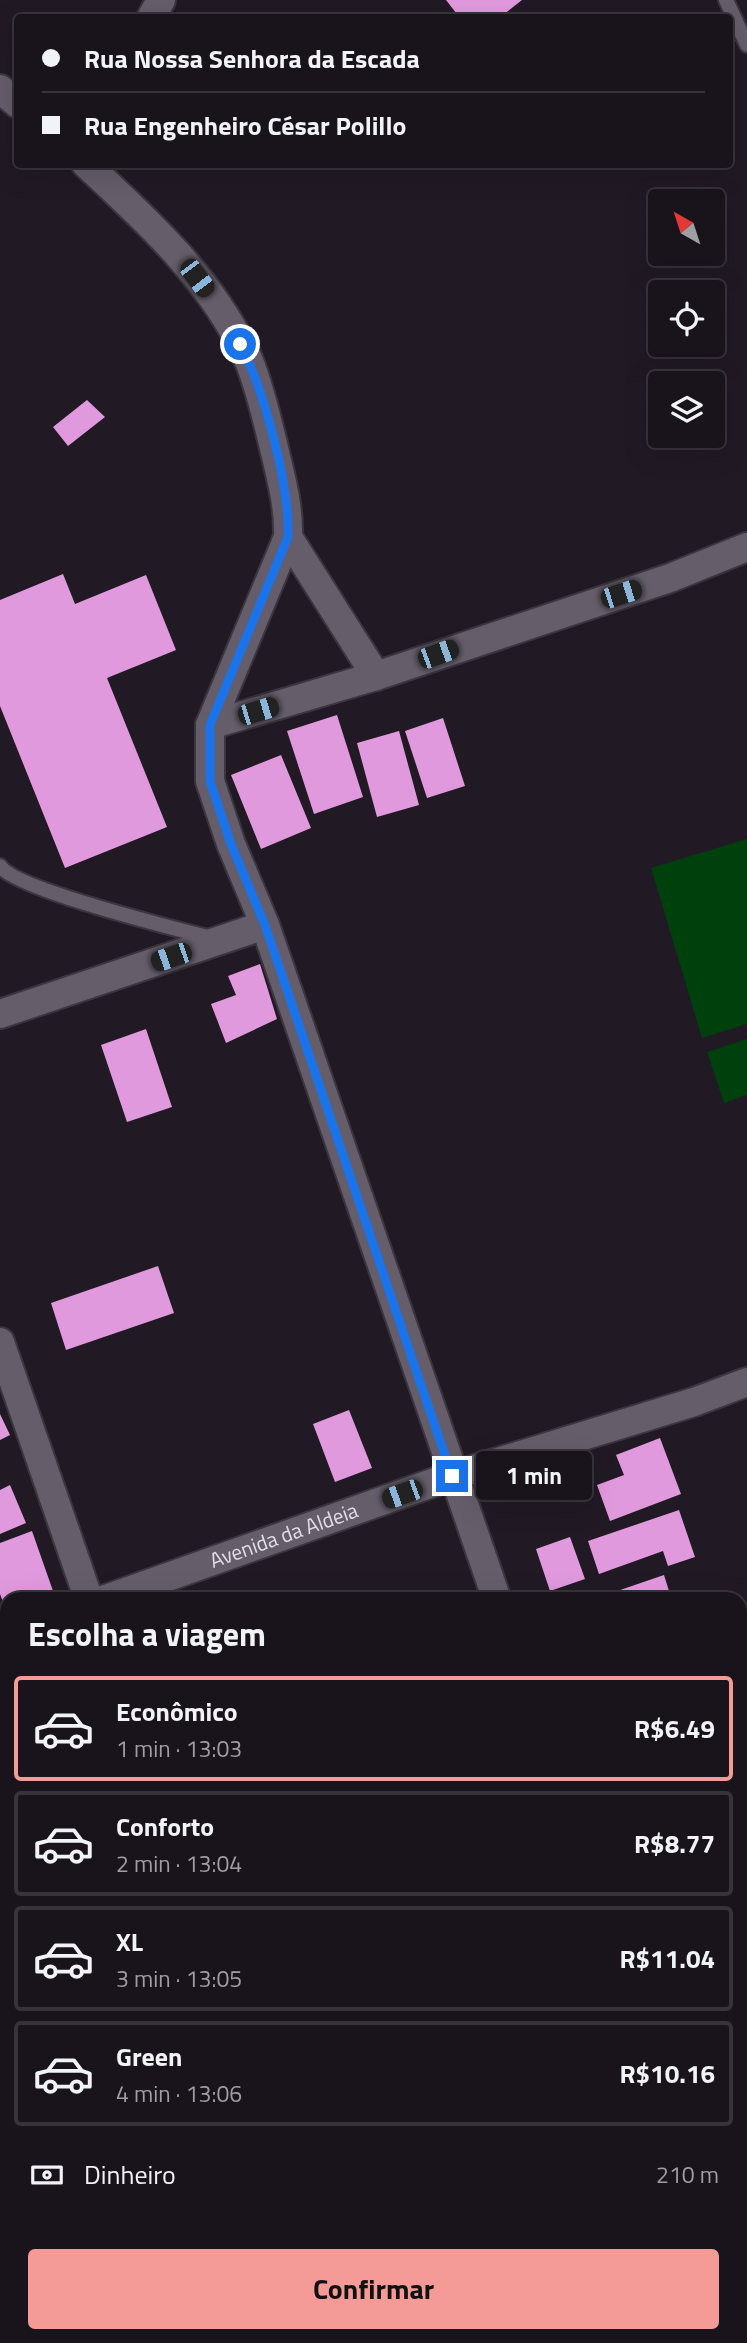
<!DOCTYPE html>
<html lang="pt">
<head>
<meta charset="utf-8">
<style>
	body { margin:0; font-family:"Titillium Web",sans-serif; background:#221d25; color:#f1f3f6; height:100vh; display:flex; flex-direction:column; font-size:26px; white-space:nowrap }
	* { box-sizing:border-box; margin:0 }
	p { font-size:23px; color:#9f9ea3 }
	.icon { flex:none; width:38px; height:38px; fill:none; stroke:currentColor; stroke-width:2; stroke-linecap:round; stroke-linejoin:round }
	.map { position:relative; flex:1; overflow:hidden }
	.panel { position:absolute; left:0px; top:1592px; width:747px; height:751px; display:flex; flex-direction:column; background:#19141c; border-radius:21px 21px 0 0; box-shadow:0 7px 28px #0002,0 0 0 2px #37333b }
	.panel>* { flex:none }
	.top-card { position:absolute; left:14px; top:14px; width:719px; height:154px; border-radius:7px; box-shadow:0 7px 28px #0002,0 0 0 2px #37333b; display:grid; align-content:center; height:154px; padding:0 28px; background:#19141c }
	.needle { width:46px; rotate:321deg }
	.fabs { position:absolute; left:648px; top:189px; display:grid; gap:14px }
	.fabs a { display:grid; place-items:center; width:77px; height:77px; border-radius:7px; background:#19141c; box-shadow:0 7px 28px #0002,0 0 0 2px #37333b; font-size:35px }
	.end { position:absolute; width:32px; height:32px; margin:-16px; border:9px solid #1a73e8; background:#fff; box-shadow:0 0 0 4px #fff }
	.from { border-radius:50% }
	.bubble { position:absolute; height:49px; border-radius:7px; background:#19141c; box-shadow:0 7px 28px #0002,0 0 0 2px #37333b; font-size:23px; font-weight:700; line-height:49px; text-align:center }
	.car { position:absolute; width:21px; height:42px; margin:-21px -10px; border-radius:9px; box-shadow:0 0 5px 2px #0007; background:linear-gradient(#222 24%,#8ab4d8 0 40%,#222 0 76%,#8ab4d8 0 86%,#222 0) }
	.top-card b { display:flex; align-items:center; gap:24px; height:66px; font-size:26px }
	.top-card b+b { border-top:2px solid #37333b }
	.top-card i { width:18px; height:18px; background:#f1f3f6 }
	ul { padding:0; list-style:none }
	li { display:flex; align-items:center; gap:21px; height:105px; margin:0 14px 10px; padding:0 14px; border:4px solid #37333b; border-radius:7px }
	li div { flex:1 }
	li b { display:block; font-size:26px }
	li em { font-style:normal; font-weight:700 }
	li.selected { border-color:#f59b97 }
	li>.icon { width:63px; height:63px; stroke-width:1.5 }
	h2 { padding:0 28px; font-size:32px; line-height:84px }
	.pay { display:flex; align-items:center; gap:18px; height:77px; padding:0 28px; font-size:26px }
	.pay p { margin-inline-start:auto }
	.primary-button { display:flex; gap:14px; margin-top:auto; padding:14px 28px }
	.primary-button a { flex:1; height:80px; border-radius:7px; background:#f59b97; color:#111; font-size:28px; font-weight:700; line-height:80px; text-align:center }
	.map>svg:first-child { display:block }
	.green { fill:#00400d }
	.building { fill:#e199dd }
	.lines { fill:none; stroke-linecap:round; stroke-linejoin:round }
	.service-casing { stroke:#3a353e; stroke-width:18 }
	.minor-casing { stroke:#3a353e; stroke-width:32 }
	.service { stroke:#655d6a; stroke-width:14 }
	.minor { stroke:#655d6a; stroke-width:28 }
	.route { stroke:#1a73e8; stroke-width:9 }
	.labels { text-anchor:middle; stroke-width:7; stroke-linejoin:round; paint-order:stroke }
	.street-label { font-size:21px; fill:#e2dee6; stroke:#09060b }
</style>
</head>
<body>
<div class="map">
<svg width="747" height="2343" viewBox="0 0 747 2343">
	<rect width="100%" height="100%" fill="#211a25"/>
	<path class="green" d="M747,839V1024L702,1038L651,868Z
		M747,1039V1095L724,1103L707,1052Z"/>
	<path class="building" d="M446,0H522L499,18H460Z
		M87,400L105,417L68,446L53,427Z
		M63,574L75,604L146,575L176,650L107,678L167,827L65,868L0,706V600Z
		M337,715L363,797L314,814L287,731Z
		M443,718L465,786L427,798L405,731Z
		M399,731L419,805L377,817L357,743Z
		M281,755L311,828L261,849L231,775Z
		M260,964L277,1019L226,1043L211,1004L236,995L228,976Z
		M146,1029L172,1107L127,1122L101,1045Z
		M158,1266L174,1313L66,1350L51,1303Z
		M349,1410L372,1468L335,1482L313,1424Z
		M0,1414L10,1435L0,1440Z
		M660,1438L681,1494L610,1521L597,1485L624,1475L616,1455Z
		M10,1485L26,1523L0,1534V1490Z
		M679,1510L695,1557L668,1566L663,1551L599,1574L588,1541Z
		M32,1531L53,1591L30,1600H7V1613L0,1594V1543Z
		M570,1537L585,1579L550,1591L536,1549Z
		M664,1575L669,1591L661,1594L663,1600H591Z
		M7,1807V1847L0,1850V1809Z
		M7,1857V1908L0,1910V1859Z"/>
	<g class="lines">
		<g class="service-casing">
			<path id="service" d="M726,0L747,45
				M0,866C15,889 177,929 211,938"/>
		</g>
		<g class="minor-casing">
			<g id="minor">
				<path d="M151,18L161,0"/>
				<path d="M0,89L18,104"/>
				<path d="M86,164C148,221 215,283 249,361C260,388 267,419 274,448C281,478 289,506 288,537L210,725V781L231,844L265,925L497,1600"/>
				<path d="M288,537L376,676"/>
				<path d="M210,725L376,676L670,578L747,547"/>
				<path d="M0,1014L265,925"/>
				<path d="M0,1342L89,1600"/>
				<path id="s1" d="M103,1600L452,1476L694,1402L747,1382"/>
				<path d="M0,1637L7,1634"/>
				<path d="M740,1909L747,1907"/>
				<path d="M0,2174L7,2171"/>
				<path d="M740,2279L747,2299"/>
				<path d="M0,2333L11,2343"/>
				<path d="M365,2336L368,2343"/>
			</g>
		</g>
		<use href="#service" class="service"/>
		<use href="#minor" class="minor"/>
	</g>
	<g class="lines">
		<path class="route" d="M240,344C264,389 290,486 288,537L210,725V781L231,844L265,925L452,1476"/>
	</g>
	<g class="labels">
		<g class="street-label">
			<text dy="7" stroke="none"><textPath href="#s1" startOffset="192">Avenida da Aldeia</textPath></text>
		</g>
	</g>
</svg>
<div class="fabs">
<a><svg class="needle" viewBox="-14 -14 28 28"><path d="M0-13l5 13h-10z" fill="#e53935"/><path d="M0 13l5-13h-10z" fill="#9f9ea3"/></svg></a>
<a><svg class="icon" aria-label="locate" viewBox="0 0 24 24"><circle cx="12" cy="12" r="6"/><path d="M12 2v4M12 18v4M2 12h4M18 12h4"/></svg></a>
<a><svg class="icon" aria-label="layers" viewBox="0 0 24 24"><path d="M12 4l9 5-9 5-9-5zM3 14l9 5 9-5"/></svg></a>
</div>
<i class="end from" style="left:240px;top:344px"></i>
<i class="end" style="left:452px;top:1476px"></i>
<div class="bubble" style="left:476px;top:1451px;width:116px">1 min</div>
<i class="car" style="left:197px;top:278px;rotate:143deg"></i>
<i class="car" style="left:621px;top:594px;rotate:72deg"></i>
<i class="car" style="left:438px;top:654px;rotate:70deg"></i>
<i class="car" style="left:258px;top:711px;rotate:73deg"></i>
<i class="car" style="left:171px;top:957px;rotate:251deg"></i>
<i class="car" style="left:402px;top:1494px;rotate:250deg"></i>
<div class="top-card">
<b><i class="from"></i>Rua Nossa Senhora da Escada</b>
<b><i></i>Rua Engenheiro César Polillo</b>
</div>
<section class="panel">
<h2>Escolha a viagem</h2>
<ul>
<li class="selected"><svg class="icon" aria-label="car" viewBox="0 0 24 24"><path d="M5 17H2v-5l4-1 3-4h7l3 4 3 1v5h-3M9 17h6M6 11h13"/><circle cx="7" cy="17" r="2"/><circle cx="17" cy="17" r="2"/></svg><div><b>Econômico</b><p>1 min · 13:03</p></div><em>R$6.49</em></li>
<li><svg class="icon" aria-label="car" viewBox="0 0 24 24"><path d="M5 17H2v-5l4-1 3-4h7l3 4 3 1v5h-3M9 17h6M6 11h13"/><circle cx="7" cy="17" r="2"/><circle cx="17" cy="17" r="2"/></svg><div><b>Conforto</b><p>2 min · 13:04</p></div><em>R$8.77</em></li>
<li><svg class="icon" aria-label="car" viewBox="0 0 24 24"><path d="M5 17H2v-5l4-1 3-4h7l3 4 3 1v5h-3M9 17h6M6 11h13"/><circle cx="7" cy="17" r="2"/><circle cx="17" cy="17" r="2"/></svg><div><b>XL</b><p>3 min · 13:05</p></div><em>R$11.04</em></li>
<li><svg class="icon" aria-label="car" viewBox="0 0 24 24"><path d="M5 17H2v-5l4-1 3-4h7l3 4 3 1v5h-3M9 17h6M6 11h13"/><circle cx="7" cy="17" r="2"/><circle cx="17" cy="17" r="2"/></svg><div><b>Green</b><p>4 min · 13:06</p></div><em>R$10.16</em></li>
</ul>
<div class="pay"><svg class="icon" aria-label="cash" viewBox="0 0 24 24"><path d="M3 7h18v10H3z"/><circle cx="12" cy="12" r="2"/></svg>Dinheiro<p>210 m</p></div>
<div class="primary-button"><a>Confirmar</a></div>
</section>
</div>
</body>
</html>
